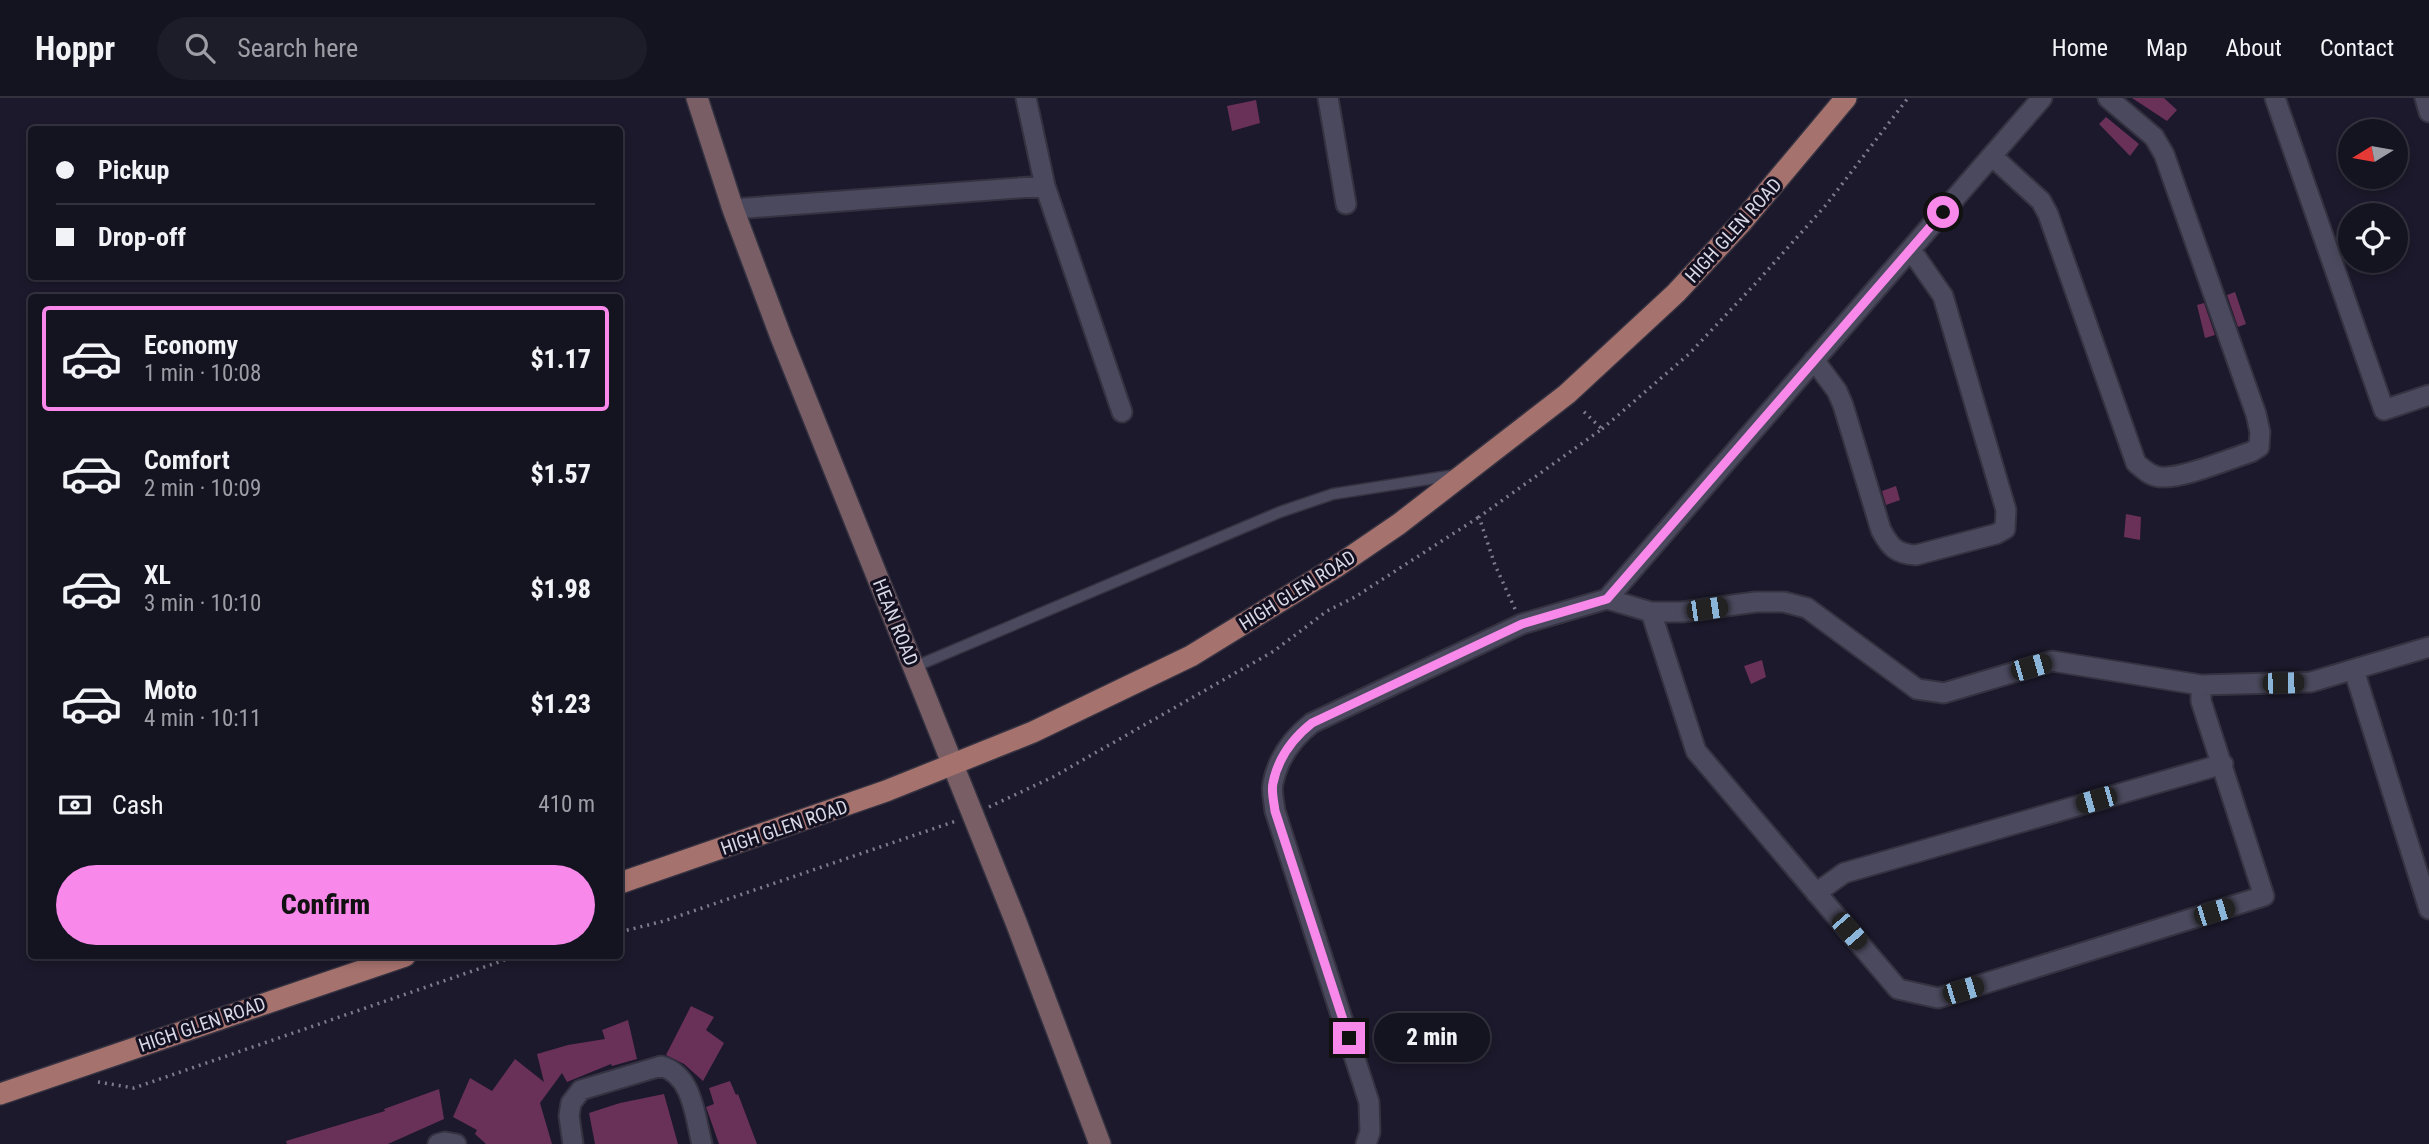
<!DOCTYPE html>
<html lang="en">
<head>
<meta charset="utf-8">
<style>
	body { margin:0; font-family:"Roboto Condensed",sans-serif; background:#1d1c29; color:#f1f3f6; height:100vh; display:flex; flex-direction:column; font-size:26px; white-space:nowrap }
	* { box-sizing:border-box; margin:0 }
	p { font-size:23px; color:#9d9ea5 }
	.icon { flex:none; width:38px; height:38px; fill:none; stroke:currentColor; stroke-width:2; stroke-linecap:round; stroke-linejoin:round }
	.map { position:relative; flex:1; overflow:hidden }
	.details { position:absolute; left:28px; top:196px; width:595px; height:665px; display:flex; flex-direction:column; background:#141320; border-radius:7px; box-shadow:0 4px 10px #0003,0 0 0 2px #33323e }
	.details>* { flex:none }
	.banner { position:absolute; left:28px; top:28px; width:595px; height:154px; border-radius:7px; box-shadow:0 4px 10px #0003,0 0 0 2px #33323e; display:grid; align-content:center; height:154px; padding:0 28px; background:#141320 }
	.needle { width:46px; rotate:259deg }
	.buttons { position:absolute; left:2338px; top:21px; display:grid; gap:14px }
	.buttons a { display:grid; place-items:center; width:70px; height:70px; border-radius:50%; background:#141320; box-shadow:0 4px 10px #0003,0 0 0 2px #33323e; font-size:35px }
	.end { position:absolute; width:32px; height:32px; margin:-16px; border:9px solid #f888ea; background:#111; box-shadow:0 0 0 4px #111 }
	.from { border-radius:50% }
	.bubble { position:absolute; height:49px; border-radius:24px; background:#141320; box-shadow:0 4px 10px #0003,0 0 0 2px #33323e; font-size:23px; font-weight:800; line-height:49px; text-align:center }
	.car { position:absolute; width:21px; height:42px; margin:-21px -10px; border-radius:9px; box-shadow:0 0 5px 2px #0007; background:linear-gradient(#222 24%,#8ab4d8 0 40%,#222 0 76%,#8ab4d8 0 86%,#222 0) }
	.banner b { display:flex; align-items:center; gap:24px; height:66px; font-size:26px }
	.banner b+b { border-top:2px solid #33323e }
	.banner i { width:18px; height:18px; background:#f1f3f6 }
	ul { padding:12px 0 0; list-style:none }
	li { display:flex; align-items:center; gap:21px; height:105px; margin:0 14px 10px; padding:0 14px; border:4px solid transparent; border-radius:7px }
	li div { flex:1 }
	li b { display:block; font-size:26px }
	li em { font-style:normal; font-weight:800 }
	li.current { border-color:#f888ea }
	li>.icon { width:63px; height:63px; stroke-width:1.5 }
	.pay { display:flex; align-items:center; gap:18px; height:77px; padding:0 28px; font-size:26px }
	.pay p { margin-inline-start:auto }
	.button { display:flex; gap:14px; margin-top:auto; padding:14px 28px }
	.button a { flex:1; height:80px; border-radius:42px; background:#f888ea; color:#111; font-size:28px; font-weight:800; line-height:80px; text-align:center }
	header { display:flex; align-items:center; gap:42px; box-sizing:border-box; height:98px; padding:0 35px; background:#141320; border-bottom:2px solid #33323e }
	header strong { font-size:33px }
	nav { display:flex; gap:38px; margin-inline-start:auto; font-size:24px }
	.search { width:490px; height:63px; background:#1d1c29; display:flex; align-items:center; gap:18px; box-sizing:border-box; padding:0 24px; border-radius:38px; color:#9d9ea5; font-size:26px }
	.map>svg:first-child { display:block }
	.building { fill:#693058 }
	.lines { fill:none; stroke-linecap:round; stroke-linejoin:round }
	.lane-casing { stroke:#353241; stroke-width:13 }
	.street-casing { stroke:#353241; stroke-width:23 }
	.secondary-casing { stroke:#353241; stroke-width:24 }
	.primary-casing { stroke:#353241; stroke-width:24 }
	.path { stroke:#7e7c8c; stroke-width:3.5; stroke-dasharray:2 5; stroke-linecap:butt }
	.lane { stroke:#4b495d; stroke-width:10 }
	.street { stroke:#4b495d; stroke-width:19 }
	.secondary { stroke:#795e65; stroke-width:21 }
	.primary { stroke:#a6726e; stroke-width:21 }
	.route { stroke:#f888ea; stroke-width:9 }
	.labels { text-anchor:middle; stroke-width:6; stroke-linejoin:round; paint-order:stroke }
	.street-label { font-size:19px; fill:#d8d7e4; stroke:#121021 }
</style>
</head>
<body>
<header>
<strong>Hoppr</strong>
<div class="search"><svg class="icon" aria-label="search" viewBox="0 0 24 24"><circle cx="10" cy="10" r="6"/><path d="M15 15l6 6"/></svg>Search here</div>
<nav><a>Home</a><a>Map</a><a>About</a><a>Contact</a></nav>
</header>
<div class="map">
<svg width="2429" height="1046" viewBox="0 0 2429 1046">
	<rect width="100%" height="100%" fill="#1b192b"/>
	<path class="building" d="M2132,0H2164L2177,12L2167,23Z
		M1256,2L1260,25L1232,33L1227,8Z
		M2106,19L2139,46L2130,58L2099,26Z
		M2235,194L2246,226L2238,229L2227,197Z
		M2204,205L2215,237L2205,240L2197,207Z
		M1896,388L1900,402L1886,407L1882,393Z
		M2126,416L2141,419L2140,442L2124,439Z
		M1762,562L1766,579L1751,586L1744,568Z
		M691,908L714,919L706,932L724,945L703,983L684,966L666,957Z
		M628,922L637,961L612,968L611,966L567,984L562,975L540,1005L552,1046H486L475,1036L477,1032L453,1019L470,980L492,993L515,961L544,984L537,956L568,947L605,941L602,932Z
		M730,983L736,997L738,996L757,1046H719L706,1009L714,1006L709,990Z
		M439,991L444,1021L388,1046H287L286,1043L385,1013L384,1011Z
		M664,996L678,1046H595L589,1015L620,1005Z"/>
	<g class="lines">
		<g class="lane-casing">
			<path id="lane" d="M914,569L1280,414L1333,396L1455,377"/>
		</g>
		<g class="street-casing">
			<path id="street" d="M1026,0L1045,88L1122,314
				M1328,0L1346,106
				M2275,0L2384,312L2429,297
				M2425,0L2429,14
				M1992,58L2041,103L2048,116L2136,365C2143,371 2150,378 2160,379C2182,381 2229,361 2251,354L2259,349L2260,334L2256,316L2164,56L2154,39L2108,0
				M733,111L1045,88
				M1814,262L1837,293L1843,307L1881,432C1890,449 1896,456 1916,457L1996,436L2005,431L2006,412L1943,198L1911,152
				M1607,501L1651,514H1682L1756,504H1784L1807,510L1917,591L1944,595L2052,563L2201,587L2311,584L2429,549
				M1651,514L1696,653L1898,891L1938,900L2264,798L2201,603V587
				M2354,572L2429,811
				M1816,795L1844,775L2223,666
				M438,1046L445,1044L456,1046
				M573,1046L569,1018L571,1005L581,992L661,968C693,977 695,1019 702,1046
				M1366,1046L1370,1034L1369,1004L1275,713C1274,704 1271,693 1273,685C1278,660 1293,640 1312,625L1522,526L1607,501L2042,0"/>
		</g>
		<g class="secondary-casing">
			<path id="secondary" d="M697,0L733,111L781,239L1016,824L1100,1046"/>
		</g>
		<g class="primary-casing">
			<path id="primary" d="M620,785L886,693L1033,634L1191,558L1336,469L1399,426L1567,296L1676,195L1742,124L1846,0
				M0,996L405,858"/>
		</g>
		<path class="path" d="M1602,331L1689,256L1756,185L1826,107L1908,0
			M1515,511L1495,467L1479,419L1602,331L1581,311
			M989,709L1053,679L1274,553L1327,513L1355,499L1479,419
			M620,834L664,823L956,723
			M98,984L134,990L516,858"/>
		<use href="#lane" class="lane"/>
		<use href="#street" class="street"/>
		<use href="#secondary" class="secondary"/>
		<use href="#primary" class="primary"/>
	</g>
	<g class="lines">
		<path class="route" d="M1349,940L1275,713C1274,704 1271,693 1273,685C1278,660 1293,640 1312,625L1522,526L1607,501L1943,114"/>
	</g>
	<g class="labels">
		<g class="street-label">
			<text transform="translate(1733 132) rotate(-48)" y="7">HIGH GLEN ROAD</text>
			<text transform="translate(1297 492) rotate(-32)" y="7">HIGH GLEN ROAD</text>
			<text transform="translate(896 524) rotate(68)" y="7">HEAN ROAD</text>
			<text transform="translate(784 729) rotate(-19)" y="7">HIGH GLEN ROAD</text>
			<text transform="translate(202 926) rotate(-19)" y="7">HIGH GLEN ROAD</text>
		</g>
	</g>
</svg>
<div class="buttons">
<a><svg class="needle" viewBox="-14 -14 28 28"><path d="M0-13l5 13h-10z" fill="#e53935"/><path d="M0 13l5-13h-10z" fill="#9d9ea5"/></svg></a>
<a><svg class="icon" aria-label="locate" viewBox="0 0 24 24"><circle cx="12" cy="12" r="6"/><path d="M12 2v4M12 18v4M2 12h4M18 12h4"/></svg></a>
</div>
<i class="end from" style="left:1943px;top:114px"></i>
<i class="end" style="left:1349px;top:940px"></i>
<div class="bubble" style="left:1374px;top:915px;width:116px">2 min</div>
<i class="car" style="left:1707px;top:511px;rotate:82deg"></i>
<i class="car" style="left:2031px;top:569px;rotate:74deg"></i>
<i class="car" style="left:2283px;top:585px;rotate:89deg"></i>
<i class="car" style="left:2096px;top:702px;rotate:254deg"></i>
<i class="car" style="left:2214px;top:814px;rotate:73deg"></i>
<i class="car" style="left:1849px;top:833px;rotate:139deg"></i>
<i class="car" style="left:1963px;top:892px;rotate:73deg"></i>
<div class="banner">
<b><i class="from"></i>Pickup</b>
<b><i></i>Drop-off</b>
</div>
<section class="details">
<ul>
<li class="current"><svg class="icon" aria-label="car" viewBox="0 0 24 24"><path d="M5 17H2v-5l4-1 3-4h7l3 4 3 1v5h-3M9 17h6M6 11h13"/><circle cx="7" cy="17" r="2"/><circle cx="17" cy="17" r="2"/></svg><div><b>Economy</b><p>1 min · 10:08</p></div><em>$1.17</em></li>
<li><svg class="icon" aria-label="car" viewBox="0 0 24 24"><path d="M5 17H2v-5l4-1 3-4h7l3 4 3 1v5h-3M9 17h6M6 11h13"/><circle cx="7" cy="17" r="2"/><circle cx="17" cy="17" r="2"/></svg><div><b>Comfort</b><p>2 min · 10:09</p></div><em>$1.57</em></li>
<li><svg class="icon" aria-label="car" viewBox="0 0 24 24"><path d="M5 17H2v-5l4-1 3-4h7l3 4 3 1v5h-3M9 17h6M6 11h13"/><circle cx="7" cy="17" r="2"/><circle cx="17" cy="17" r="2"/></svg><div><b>XL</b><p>3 min · 10:10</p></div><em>$1.98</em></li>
<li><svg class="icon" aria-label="car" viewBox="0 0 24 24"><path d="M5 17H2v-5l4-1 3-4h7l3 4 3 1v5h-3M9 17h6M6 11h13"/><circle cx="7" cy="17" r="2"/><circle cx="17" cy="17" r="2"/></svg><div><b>Moto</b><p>4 min · 10:11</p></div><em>$1.23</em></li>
</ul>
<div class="pay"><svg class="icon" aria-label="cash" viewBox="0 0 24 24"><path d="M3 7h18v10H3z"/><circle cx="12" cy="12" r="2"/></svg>Cash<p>410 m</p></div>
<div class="button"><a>Confirm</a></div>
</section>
</div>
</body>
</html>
